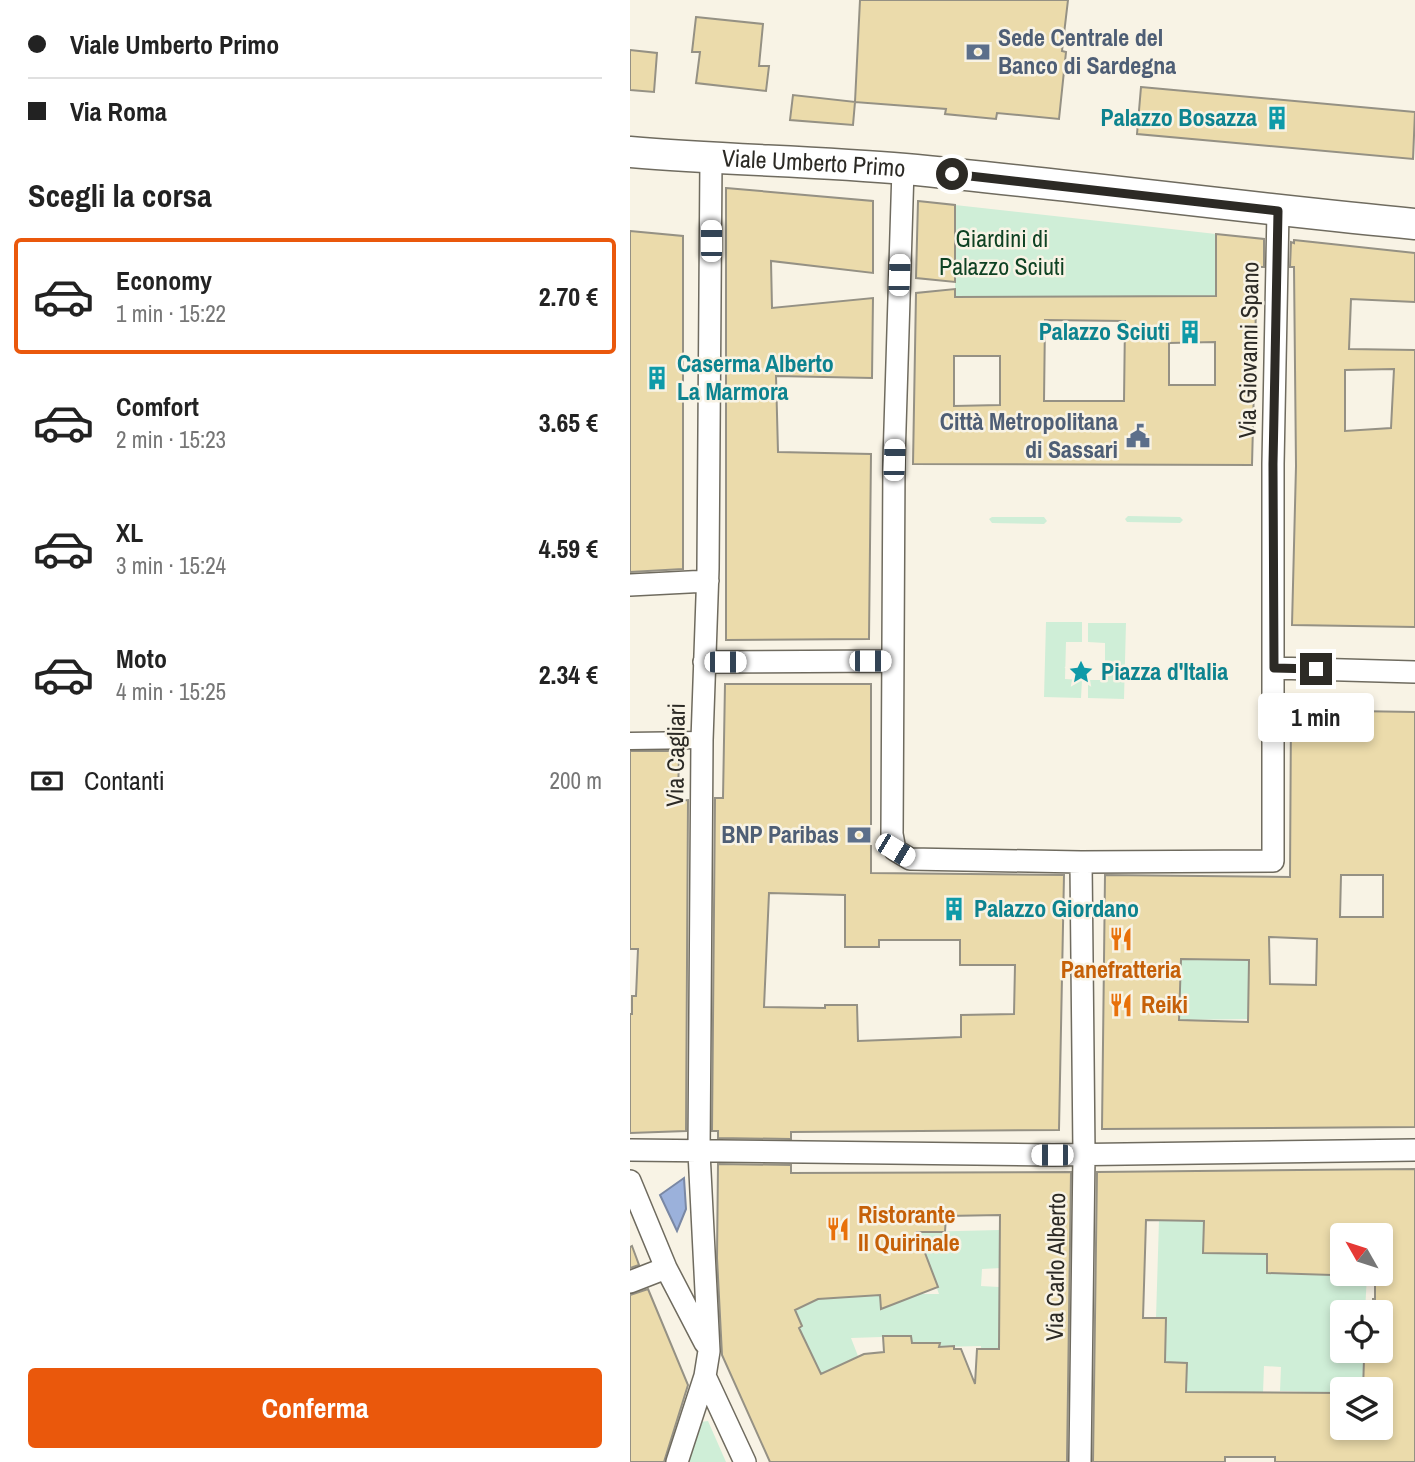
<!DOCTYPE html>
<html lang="it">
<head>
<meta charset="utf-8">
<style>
	body { margin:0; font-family:"Archivo Narrow",sans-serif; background:#f6f6f6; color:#222; height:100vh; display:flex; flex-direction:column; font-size:26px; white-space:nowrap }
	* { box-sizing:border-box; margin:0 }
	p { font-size:23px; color:#767676 }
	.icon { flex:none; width:38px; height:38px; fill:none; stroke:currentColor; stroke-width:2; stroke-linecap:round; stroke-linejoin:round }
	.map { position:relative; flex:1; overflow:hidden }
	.panel { display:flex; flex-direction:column; background:#fff; width:630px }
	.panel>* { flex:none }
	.banner { display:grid; align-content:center; height:154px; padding:0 28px; background:#fff }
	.needle { width:46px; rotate:309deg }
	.controls { position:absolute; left:700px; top:1223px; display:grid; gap:14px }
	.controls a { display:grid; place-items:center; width:63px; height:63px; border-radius:7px; background:#fff; box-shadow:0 4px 10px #0003; font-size:35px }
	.end { position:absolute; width:32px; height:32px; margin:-16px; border:9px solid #2c2a25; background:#fff; box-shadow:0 0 0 4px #fff }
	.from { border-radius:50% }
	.bubble { position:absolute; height:49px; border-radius:7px; background:#fff; box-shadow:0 4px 10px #0003; font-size:23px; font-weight:700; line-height:49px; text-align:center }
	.car { position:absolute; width:21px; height:42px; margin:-21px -10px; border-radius:9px; box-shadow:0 0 5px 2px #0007; background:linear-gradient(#fff 24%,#345 0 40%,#fff 0 76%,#345 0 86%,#fff 0) }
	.banner b { display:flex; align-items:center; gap:24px; height:66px; font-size:26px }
	.banner b+b { border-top:2px solid #e0e0e0 }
	.banner i { width:18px; height:18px; background:#222 }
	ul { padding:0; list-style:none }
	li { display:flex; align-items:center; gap:21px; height:116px; margin:0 14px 10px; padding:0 14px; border:4px solid transparent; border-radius:7px }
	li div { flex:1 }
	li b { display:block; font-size:26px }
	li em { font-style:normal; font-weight:700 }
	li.current { border-color:#ea580c }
	li>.icon { width:63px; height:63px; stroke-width:1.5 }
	h2 { padding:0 28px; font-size:32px; line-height:84px }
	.pay { display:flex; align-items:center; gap:18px; height:77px; padding:0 28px; font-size:26px }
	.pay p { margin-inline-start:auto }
	.primary-button { display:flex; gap:14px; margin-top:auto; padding:14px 28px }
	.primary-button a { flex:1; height:80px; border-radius:7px; background:#ea580c; color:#fff; font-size:28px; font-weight:700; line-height:80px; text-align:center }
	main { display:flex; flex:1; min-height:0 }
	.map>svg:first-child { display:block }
	.green { fill:#cfeed7 }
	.water { fill:#9bb1db; stroke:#7a88a4; stroke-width:2 }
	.building { fill:#ebdbab; stroke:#959184; stroke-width:2; fill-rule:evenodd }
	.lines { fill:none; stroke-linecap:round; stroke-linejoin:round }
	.pedestrian-casing { stroke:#6f6b5f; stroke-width:19 }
	.minor-casing { stroke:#6f6b5f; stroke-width:24 }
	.secondary-casing { stroke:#6f6b5f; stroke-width:33 }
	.pedestrian { stroke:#fff; stroke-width:16 }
	.minor { stroke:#fff; stroke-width:21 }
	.secondary { stroke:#fff; stroke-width:30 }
	.route { stroke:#2c2a25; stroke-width:9 }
	.labels { text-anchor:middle; stroke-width:5; stroke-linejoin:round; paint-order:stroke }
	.service-label { font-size:24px; font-weight:bold; fill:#4e5e75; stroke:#f8f3e5; text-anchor:end }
	.culture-label { font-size:24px; font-weight:bold; fill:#0d838f; stroke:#f8f3e5; text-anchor:start }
	.street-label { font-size:24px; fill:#2c2a25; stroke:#f8f3e5 }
	.park-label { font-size:24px; fill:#0e4223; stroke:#f8f3e5 }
	.food-label { font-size:24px; font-weight:bold; fill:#c56008; stroke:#f8f3e5; text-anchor:start }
</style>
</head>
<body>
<main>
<section class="panel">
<div class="banner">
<b><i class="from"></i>Viale Umberto Primo</b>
<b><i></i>Via Roma</b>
</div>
<h2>Scegli la corsa</h2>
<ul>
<li class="current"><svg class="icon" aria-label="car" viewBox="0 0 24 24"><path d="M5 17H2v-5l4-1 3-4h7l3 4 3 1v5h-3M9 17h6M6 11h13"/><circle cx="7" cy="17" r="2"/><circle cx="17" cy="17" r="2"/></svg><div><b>Economy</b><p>1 min · 15:22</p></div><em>2.70 €</em></li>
<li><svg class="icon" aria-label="car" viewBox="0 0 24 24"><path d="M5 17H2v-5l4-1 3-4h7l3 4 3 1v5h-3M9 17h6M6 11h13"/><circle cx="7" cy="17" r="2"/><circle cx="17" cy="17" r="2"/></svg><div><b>Comfort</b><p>2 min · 15:23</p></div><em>3.65 €</em></li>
<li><svg class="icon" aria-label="car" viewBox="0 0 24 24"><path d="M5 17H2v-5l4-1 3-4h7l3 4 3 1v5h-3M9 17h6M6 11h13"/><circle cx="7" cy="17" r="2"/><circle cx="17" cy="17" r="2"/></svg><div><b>XL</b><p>3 min · 15:24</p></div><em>4.59 €</em></li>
<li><svg class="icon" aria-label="car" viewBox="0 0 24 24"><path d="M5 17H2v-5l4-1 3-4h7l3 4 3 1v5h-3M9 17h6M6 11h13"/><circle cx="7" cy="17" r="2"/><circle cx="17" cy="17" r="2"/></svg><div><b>Moto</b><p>4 min · 15:25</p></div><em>2.34 €</em></li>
</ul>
<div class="pay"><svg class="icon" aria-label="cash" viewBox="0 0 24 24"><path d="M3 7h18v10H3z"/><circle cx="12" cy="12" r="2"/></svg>Contanti<p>200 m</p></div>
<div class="primary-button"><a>Conferma</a></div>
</section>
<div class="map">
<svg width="785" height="1462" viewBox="0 0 785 1462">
	<rect width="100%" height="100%" fill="#f8f3e5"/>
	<path class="green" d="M325,205L586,234V296L325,297Z
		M498,516L550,517L553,520L550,523L497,522L495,519Z
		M362,517H414L417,521L414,524L362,523L359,519Z
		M416,622H452V642H436L435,679L452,680L451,698L414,697Z
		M458,623H496L494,699L458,698V680H475V643L458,642Z
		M551,959L619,960L618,1019L546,1020Z
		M769,1216V1257H751V1236H712V1274H745L737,1275L735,1312H712V1351H734L732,1389L712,1390V1393L650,1391L651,1367L634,1366L633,1393L556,1392L557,1363L535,1362L536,1319L526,1318L529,1220L574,1221L573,1253L637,1254V1273L702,1274V1230Z
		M370,1230L371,1268L352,1269L351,1286L369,1287V1324L377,1355H351V1346L309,1347L310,1343H282L281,1336L221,1338L228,1356L191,1374L169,1328L172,1326L165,1310L198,1294H309L287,1232Z
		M78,1421L96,1462H57L70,1422Z"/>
	<path class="water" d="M54,1178L56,1209L47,1231L30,1195Z"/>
	<path class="building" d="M230,0H438L432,51L436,52L429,119L367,113L366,119L315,114L316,109L225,102L223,125L160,120L163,95L225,102Z
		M66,17L133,24L129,66H139L136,91L66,83L70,52H62Z
		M0,50L27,53L24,92L0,90Z
		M511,87L785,112L783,159L507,134Z
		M96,188L243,201V273L141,261L142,308L243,298L242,378L146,376L148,452L241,454L239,639L96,640Z
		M288,201L325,205V282L286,278Z
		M0,231L53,236V569L0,572Z
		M586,234L634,239V267H627L622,465L283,464L286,293L325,289V297L586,296ZM415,320L495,321L494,401H414ZM585,342V385H539V343ZM324,356H370V405L324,406Z
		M664,240L785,253V302L721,299L719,349L785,350V627L662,625L666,466L664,267H660L661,242L664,243ZM764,369L761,428L715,431V370Z
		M95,684H241V873L434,875L429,1130L161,1132V1139L88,1138V1131H82L85,798H93ZM139,893L215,895V947H249V940H330V965H385L384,1014L331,1015V1037L228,1041L227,1005H195V1008L134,1007Z
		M661,710L785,712V1127L472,1129L475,875L660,877ZM711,875H753V917H710ZM639,937L687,939L686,985L640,984ZM551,959L619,960L618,1022L549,1020Z
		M0,751H49L48,801L58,800L56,1131L0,1133V1014H2V996H6L8,949H0Z
		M88,1164L161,1165V1173L441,1172L437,1462H140L92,1355L87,1258ZM370,1215L369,1349H347L345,1384L331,1349H324V1346L309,1347L310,1343H282L281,1336H253L254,1352L234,1354L191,1374L169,1328L172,1326L165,1310L188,1299L250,1295L251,1309L308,1287L287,1232H315L316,1216Z
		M785,1169V1462H645V1457H595V1462H463L467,1172ZM516,1220L574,1221L573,1253L637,1254V1273L702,1275V1230L751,1229V1274H745V1299H743V1312H751V1351H745L746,1359H734L733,1390H751V1428H712V1393L556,1392L557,1363L535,1362L536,1318H513Z
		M2,1246L9,1265L0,1268V1247Z
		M18,1289L58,1385L34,1462H0V1295Z"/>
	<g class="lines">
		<g class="pedestrian-casing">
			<path id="pedestrian" d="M0,741L72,740"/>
		</g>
		<g class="minor-casing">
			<path id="minor" d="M81,159L78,569L72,740L69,1152L79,1351L75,1376L115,1462
				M273,169L264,460L262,834L265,850L280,859L451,862L643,861V464L648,211
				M0,585L78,581
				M74,662L262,661
				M644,668L785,672
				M0,1150L423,1155L785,1150
				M0,1181L36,1268L75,1343
				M0,1282L36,1268
				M47,1462L75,1376
				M450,1462L454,1154L451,862"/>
		</g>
		<g class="secondary-casing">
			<g id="secondary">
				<path id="s1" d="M0,152C91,160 183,161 275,169C445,185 615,208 785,224"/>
			</g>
		</g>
		<use href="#pedestrian" class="pedestrian"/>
		<use href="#minor" class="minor"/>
		<use href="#secondary" class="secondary"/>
	</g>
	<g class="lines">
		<path class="route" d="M322,174L648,211L643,464L644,668L686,669"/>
	</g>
	<defs>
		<g id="bank-bare" transform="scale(1.89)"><path d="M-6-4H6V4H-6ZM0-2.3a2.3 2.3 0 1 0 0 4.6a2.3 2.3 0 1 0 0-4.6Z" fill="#5c6f8a" stroke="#f8f3e5" stroke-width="2.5" paint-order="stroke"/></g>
		<g id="building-bare" transform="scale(1.89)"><path d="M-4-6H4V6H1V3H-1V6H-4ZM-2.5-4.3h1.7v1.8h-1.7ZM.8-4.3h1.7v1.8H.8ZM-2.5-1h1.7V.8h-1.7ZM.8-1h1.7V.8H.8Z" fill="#0f9aa8" stroke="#f8f3e5" stroke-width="2.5" paint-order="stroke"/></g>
		<g id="civic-bare" transform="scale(1.89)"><path d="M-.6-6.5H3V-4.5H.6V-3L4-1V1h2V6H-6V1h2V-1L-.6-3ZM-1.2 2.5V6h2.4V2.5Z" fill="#5c6f8a" stroke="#f8f3e5" stroke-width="2.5" paint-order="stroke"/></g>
		<g id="sight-bare" transform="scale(1.89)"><path d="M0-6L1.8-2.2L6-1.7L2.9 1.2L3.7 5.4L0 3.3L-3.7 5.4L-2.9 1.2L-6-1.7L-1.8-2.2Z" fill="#0f9aa8" stroke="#f8f3e5" stroke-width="2.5" paint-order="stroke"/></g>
		<g id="restaurant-bare" transform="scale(1.89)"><path d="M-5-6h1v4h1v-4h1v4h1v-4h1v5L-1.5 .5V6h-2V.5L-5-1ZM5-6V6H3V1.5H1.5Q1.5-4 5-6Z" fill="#e8710a" stroke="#f8f3e5" stroke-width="2.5" paint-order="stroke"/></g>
	</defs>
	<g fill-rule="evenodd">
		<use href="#bank-bare" x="348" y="52"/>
		<use href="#building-bare" x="647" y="118"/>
		<use href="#building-bare" x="560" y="332"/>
		<use href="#building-bare" x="27" y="378"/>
		<use href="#civic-bare" x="508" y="436"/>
		<use href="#sight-bare" x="451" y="672"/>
		<use href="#bank-bare" x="229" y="835"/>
		<use href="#building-bare" x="324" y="909"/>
		<use href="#restaurant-bare" x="491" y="939"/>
		<use href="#restaurant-bare" x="491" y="1005"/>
		<use href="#restaurant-bare" x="208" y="1229"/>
	</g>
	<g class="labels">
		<g class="service-label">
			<text x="368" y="46" text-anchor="start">Sede Centrale del<tspan x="368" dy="28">Banco di Sardegna</tspan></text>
			<text x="488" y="430">Città Metropolitana<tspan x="488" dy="28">di Sassari</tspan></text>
			<text x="209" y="843">BNP Paribas</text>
		</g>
		<g class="culture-label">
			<text x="627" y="126" text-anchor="end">Palazzo Bosazza</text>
			<text x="540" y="340" text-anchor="end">Palazzo Sciuti</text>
			<text x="47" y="372">Caserma Alberto<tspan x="47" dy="28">La Marmora</tspan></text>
			<text x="471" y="680">Piazza d'Italia</text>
			<text x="344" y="917">Palazzo Giordano</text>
		</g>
		<g class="street-label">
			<text dy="8" stroke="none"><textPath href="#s1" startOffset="184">Viale Umberto Primo</textPath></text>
			<text transform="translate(619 350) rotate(-89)" y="8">Via Giovanni Spano</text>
			<text transform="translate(46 755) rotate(-89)" y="8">Via Cagliari</text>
			<text transform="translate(426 1267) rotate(-89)" y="8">Via Carlo Alberto</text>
		</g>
		<g class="park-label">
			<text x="372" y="247">Giardini di<tspan x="372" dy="28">Palazzo Sciuti</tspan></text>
		</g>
		<g class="food-label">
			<text x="491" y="978" text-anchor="middle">Panefratteria</text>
			<text x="511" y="1013">Reiki</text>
			<text x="228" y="1223">Ristorante<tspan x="228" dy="28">Il Quirinale</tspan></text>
		</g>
	</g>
</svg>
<div class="controls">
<a><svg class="needle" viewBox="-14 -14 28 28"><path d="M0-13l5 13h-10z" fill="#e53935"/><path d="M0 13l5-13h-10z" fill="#767676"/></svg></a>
<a><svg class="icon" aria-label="locate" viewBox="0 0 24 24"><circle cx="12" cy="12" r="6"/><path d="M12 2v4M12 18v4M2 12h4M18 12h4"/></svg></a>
<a><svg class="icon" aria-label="layers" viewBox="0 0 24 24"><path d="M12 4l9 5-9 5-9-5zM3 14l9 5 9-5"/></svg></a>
</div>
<i class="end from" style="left:322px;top:174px"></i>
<i class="end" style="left:686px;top:669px"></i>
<div class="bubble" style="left:628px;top:693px;width:116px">1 min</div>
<i class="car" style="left:81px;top:241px;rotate:0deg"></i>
<i class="car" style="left:269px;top:275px;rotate:2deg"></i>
<i class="car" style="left:264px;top:460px;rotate:2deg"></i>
<i class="car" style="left:240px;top:661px;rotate:90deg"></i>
<i class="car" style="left:95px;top:662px;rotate:90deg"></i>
<i class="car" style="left:265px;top:850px;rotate:121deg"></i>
<i class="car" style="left:422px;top:1155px;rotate:270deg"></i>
</div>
</main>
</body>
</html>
